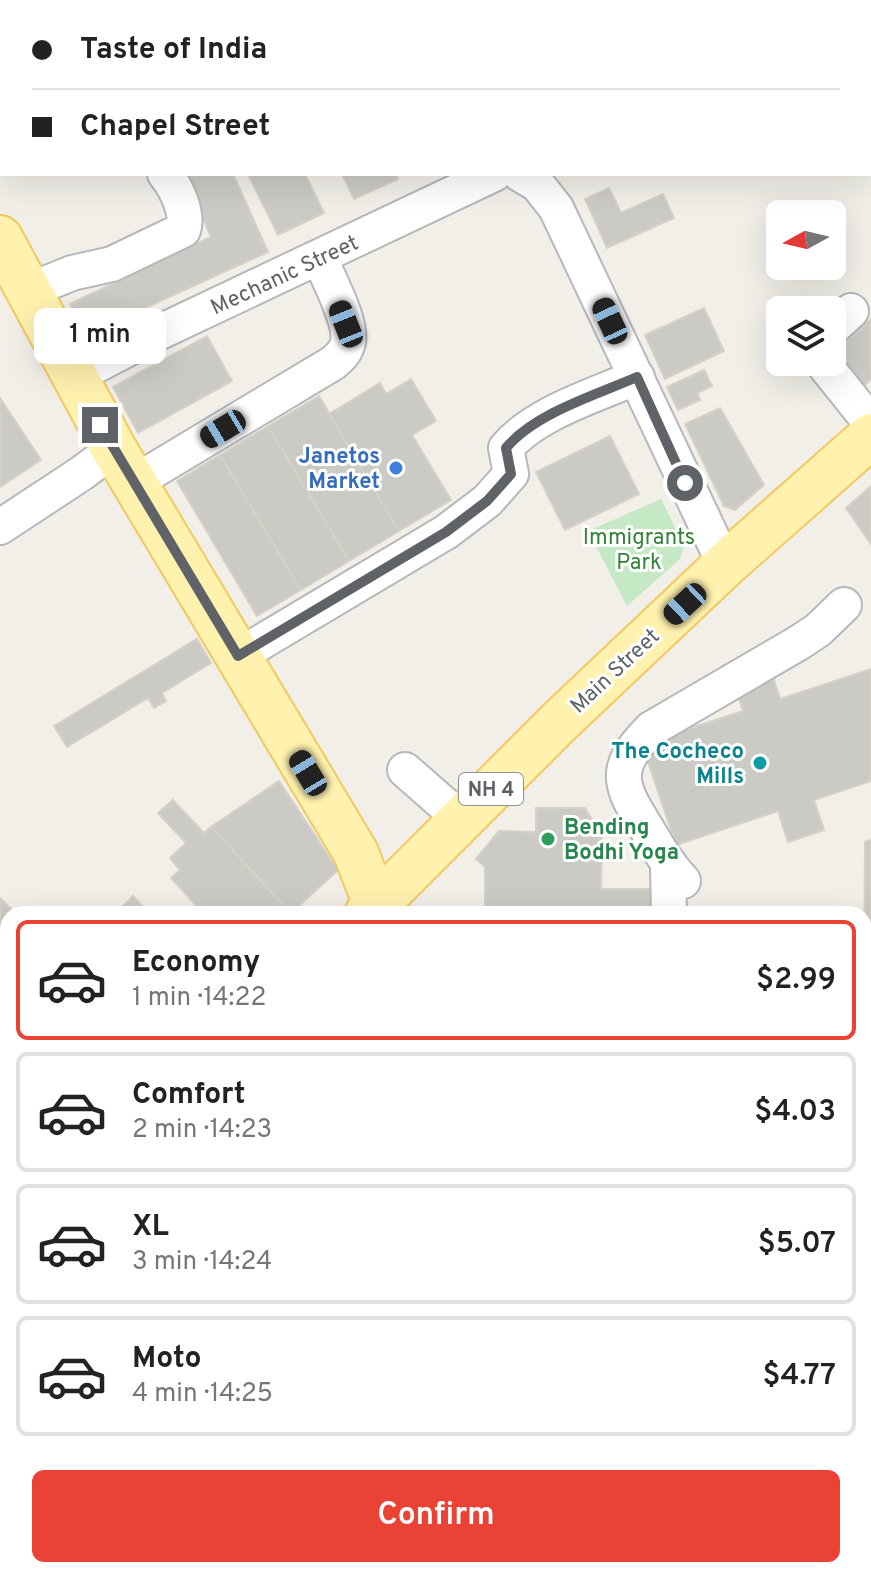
<!DOCTYPE html>
<html lang="en">
<head>
<meta charset="utf-8">
<style>
	body { margin:0; font-family:Overpass,sans-serif; background:#f6f6f6; color:#222; height:100vh; display:flex; flex-direction:column; font-size:30px; white-space:nowrap }
	* { box-sizing:border-box; margin:0 }
	p { font-size:26px; color:#767676 }
	.icon { flex:none; width:44px; height:44px; fill:none; stroke:currentColor; stroke-width:2; stroke-linecap:round; stroke-linejoin:round }
	.map { position:relative; flex:1; overflow:hidden }
	.sheet { position:absolute; left:0px; top:906px; width:872px; height:672px; display:flex; flex-direction:column; background:#fff; border-radius:24px 24px 0 0; box-shadow:0 8px 32px #0002 }
	.sheet>* { flex:none }
	.hud { position:absolute; left:0px; top:0px; width:872px; height:176px; box-shadow:0 8px 32px #0002; display:grid; align-content:center; height:176px; padding:0 32px; background:#fff }
	.needle { width:52px; rotate:262deg }
	.buttons { position:absolute; left:766px; top:200px; display:grid; gap:16px }
	.buttons a { display:grid; place-items:center; width:80px; height:80px; border-radius:12px; background:#fff; box-shadow:0 8px 32px #0002; font-size:40px }
	.end { position:absolute; width:36px; height:36px; margin:-18px; border:10px solid #5f6368; background:#fff; box-shadow:0 0 0 4px #fff }
	.from { border-radius:50% }
	.bubble { position:absolute; height:56px; border-radius:12px; background:#fff; box-shadow:0 8px 32px #0002; font-size:26px; font-weight:600; line-height:56px; text-align:center }
	.car { position:absolute; width:24px; height:48px; margin:-24px -12px; border-radius:10px; box-shadow:0 0 6px 2px #0007; background:linear-gradient(#222 24%,#8ab4d8 0 40%,#222 0 76%,#8ab4d8 0 86%,#222 0) }
	.hud b { display:flex; align-items:center; gap:28px; height:76px; font-size:30px }
	.hud b+b { border-top:2px solid #e0e0e0 }
	.hud i { width:20px; height:20px; background:#222 }
	ul { padding:14px 0 0; list-style:none }
	li { display:flex; align-items:center; gap:24px; height:120px; margin:0 16px 12px; padding:0 16px; border:4px solid #e0e0e0; border-radius:12px }
	li div { flex:1 }
	li b { display:block; font-size:30px }
	li em { font-style:normal; font-weight:600 }
	li.selected { border-color:#ea4335 }
	li>.icon { width:72px; height:72px; stroke-width:1.5 }
	.button { display:flex; gap:16px; margin-top:auto; padding:16px 32px }
	.button a { flex:1; height:92px; border-radius:12px; background:#ea4335; color:#fff; font-size:32px; font-weight:600; line-height:92px; text-align:center }
	.map>svg:first-child { display:block }
	.commercial { fill:#fef7e0 }
	.green { fill:#c5e8c5 }
	.building { fill:#cccac5; stroke:#d6d1c6; stroke-width:2 }
	.lines { fill:none; stroke-linecap:round; stroke-linejoin:round }
	.minor-casing { stroke:#b5b8bc; stroke-width:38 }
	.major-casing { stroke:#f2c960; stroke-width:48 }
	.minor { stroke:#fff; stroke-width:34 }
	.major { stroke:#fff2af; stroke-width:44 }
	.route { stroke:#5f6368; stroke-width:10 }
	.shop-dot { fill:#3f7fe0; stroke:#fff; stroke-width:3 }
	.culture-dot { fill:#0f9aa8; stroke:#fff; stroke-width:3 }
	.leisure-dot { fill:#2e9e5b; stroke:#fff; stroke-width:3 }
	.labels { text-anchor:middle; stroke-width:6; stroke-linejoin:round; paint-order:stroke }
	.shield { fill:#fff; stroke:#8f9295; stroke-width:2 }
	.shield-label { font-size:20px; font-weight:bold; fill:#5f6368 }
	.street-label { font-size:22px; fill:#5f6368; stroke:#fff }
	.shop-label { font-size:22px; font-weight:bold; fill:#366cbe; stroke:#fff; text-anchor:end }
	.park-label { font-size:22px; fill:#348238; stroke:#fff }
	.culture-label { font-size:22px; font-weight:bold; fill:#0d838f; stroke:#fff; text-anchor:end }
	.leisure-label { font-size:22px; font-weight:bold; fill:#27864d; stroke:#fff; text-anchor:start }
</style>
</head>
<body>
<div class="map">
<svg width="871" height="1578" viewBox="0 0 871 1578">
	<rect width="100%" height="100%" fill="#f1efe8"/>
	<path class="commercial" d="M187,1570H523V1578H187Z"/>
	<path class="green" d="M661,499L684,546L680,559L627,606L588,531Z"/>
	<path class="building" d="M128,0H317L324,2H135Z
		M476,0H561V2H476Z
		M184,174H233L268,252L86,335L70,304L211,237Z
		M252,174H305L324,213L278,235L249,176Z
		M342,174H396L398,179L354,199Z
		M609,188L621,213L663,194L674,218L607,248L585,199Z
		M704,308L724,351L665,379L645,335Z
		M871,319V379L862,388L832,354Z
		M207,336L232,381L138,433L113,387Z
		M704,370L712,386L697,393L700,400L678,410L667,387Z
		M411,379L436,421L412,435L451,500L399,531L329,414L380,383L386,394Z
		M319,396L399,531L349,561L268,426Z
		M0,398L41,460L0,487Z
		M720,408L764,485L735,510L724,506L685,424Z
		M268,426L349,561L301,590L220,455Z
		M610,436L639,494L565,530L536,472Z
		M220,455L301,590L257,616L177,481Z
		M871,486V544L846,508Z
		M197,639L211,663L162,693L166,701L154,708L148,698L67,747L54,726Z
		M871,669V781L814,800L824,830L788,842L778,811L676,845L642,744L743,711L734,683L771,671L780,699Z
		M279,781L338,870L291,913L211,827Z
		M173,800L204,833L211,827L291,913L204,914L171,878L180,870L170,858L186,843L158,813Z
		M536,808H585L602,836L601,889H661V914H485V867L476,859L499,831L536,832Z
		M871,840V990H864L865,842Z
		M133,896L150,914H115Z
		M0,898L16,914H8V955L0,947Z
		M0,1030L8,1038V1052L0,1059Z
		M7,1084L8,1085V1129L0,1121V1091Z
		M864,1089H871V1177H864Z
		M864,1177H870L869,1301H864Z
		M871,1553V1578H823L821,1570H864V1555Z
		M0,1559H8V1570L111,1571L110,1576H125V1578H0Z
		M198,1570H326V1578H198Z
		M531,1570H592V1578H531Z
		M674,1570H740V1578H674Z"/>
	<g class="lines">
		<g class="minor-casing">
			<path id="minor" d="M520,174L537,184L556,208L725,565
				M28,291L72,273L112,264L183,230C189,214 176,187 165,174
				M832,328L851,311
				M822,362L871,423
				M74,377L160,332L494,174
				M133,483L333,363C340,357 346,352 348,342C352,321 328,279 320,258
				M0,527L82,473L114,449
				M238,656L446,532L487,501L511,474L506,448C535,413 596,395 637,377
				M405,770L462,820
				M668,866L669,914
				M683,881C668,865 658,848 647,829C620,786 611,769 651,729L800,642L818,630L844,605
				M0,1180L8,1185
				M160,1578V1570
				M491,1578V1570
				M785,1578V1570"/>
		</g>
		<g class="major-casing">
			<path id="major" d="M740,0L744,2
				M870,61L871,62
				M0,238L114,449L356,853L376,905L377,914
				M367,914L560,721L725,565L871,436
				M864,1028H871
				M0,1280L8,1275"/>
		</g>
		<use href="#minor" class="minor"/>
		<use href="#major" class="major"/>
	</g>
	<g class="lines">
		<path class="route" d="M100,425L238,656L446,532L487,501L511,474L506,448C535,413 596,395 637,377L685,483"/>
	</g>
	<circle class="shop-dot" cx="396" cy="468" r="8"/>
	<circle class="culture-dot" cx="760" cy="763" r="8"/>
	<circle class="leisure-dot" cx="548" cy="839" r="8"/>
	<g class="labels">
		<rect class="shield" x="459" y="773" width="64" height="32" rx="6"/>
		<g class="shield-label">
			<text x="491" y="796">NH 4</text>
		</g>
		<g class="street-label">
			<text transform="translate(284 274) rotate(-25)" y="8">Mechanic Street</text>
			<text transform="translate(614 670) rotate(-43)" y="8">Main Street</text>
		</g>
		<g class="shop-label">
			<text x="380" y="463">Janetos<tspan x="380" dy="25">Market</tspan></text>
		</g>
		<g class="park-label">
			<text x="639" y="544">Immigrants<tspan x="639" dy="25">Park</tspan></text>
		</g>
		<g class="culture-label">
			<text x="744" y="758">The Cocheco<tspan x="744" dy="25">Mills</tspan></text>
		</g>
		<g class="leisure-label">
			<text x="564" y="834">Bending<tspan x="564" dy="25">Bodhi Yoga</tspan></text>
		</g>
	</g>
</svg>
<div class="buttons">
<a><svg class="needle" viewBox="-14 -14 28 28"><path d="M0-13l5 13h-10z" fill="#e53935"/><path d="M0 13l5-13h-10z" fill="#767676"/></svg></a>
<a><svg class="icon" aria-label="layers" viewBox="0 0 24 24"><path d="M12 4l9 5-9 5-9-5zM3 14l9 5 9-5"/></svg></a>
</div>
<i class="end from" style="left:685px;top:483px"></i>
<i class="end" style="left:100px;top:425px"></i>
<div class="bubble" style="left:34px;top:308px;width:132px">1 min</div>
<i class="car" style="left:610px;top:321px;rotate:335deg"></i>
<i class="car" style="left:346px;top:324px;rotate:338deg"></i>
<i class="car" style="left:223px;top:429px;rotate:239deg"></i>
<i class="car" style="left:685px;top:604px;rotate:227deg"></i>
<i class="car" style="left:308px;top:773px;rotate:329deg"></i>
<div class="hud">
<b><i class="from"></i>Taste of India</b>
<b><i></i>Chapel Street</b>
</div>
<section class="sheet">
<ul>
<li class="selected"><svg class="icon" aria-label="car" viewBox="0 0 24 24"><path d="M5 17H2v-5l4-1 3-4h7l3 4 3 1v5h-3M9 17h6M6 11h13"/><circle cx="7" cy="17" r="2"/><circle cx="17" cy="17" r="2"/></svg><div><b>Economy</b><p>1 min · 14:22</p></div><em>$2.99</em></li>
<li><svg class="icon" aria-label="car" viewBox="0 0 24 24"><path d="M5 17H2v-5l4-1 3-4h7l3 4 3 1v5h-3M9 17h6M6 11h13"/><circle cx="7" cy="17" r="2"/><circle cx="17" cy="17" r="2"/></svg><div><b>Comfort</b><p>2 min · 14:23</p></div><em>$4.03</em></li>
<li><svg class="icon" aria-label="car" viewBox="0 0 24 24"><path d="M5 17H2v-5l4-1 3-4h7l3 4 3 1v5h-3M9 17h6M6 11h13"/><circle cx="7" cy="17" r="2"/><circle cx="17" cy="17" r="2"/></svg><div><b>XL</b><p>3 min · 14:24</p></div><em>$5.07</em></li>
<li><svg class="icon" aria-label="car" viewBox="0 0 24 24"><path d="M5 17H2v-5l4-1 3-4h7l3 4 3 1v5h-3M9 17h6M6 11h13"/><circle cx="7" cy="17" r="2"/><circle cx="17" cy="17" r="2"/></svg><div><b>Moto</b><p>4 min · 14:25</p></div><em>$4.77</em></li>
</ul>
<div class="button"><a>Confirm</a></div>
</section>
</div>
</body>
</html>
